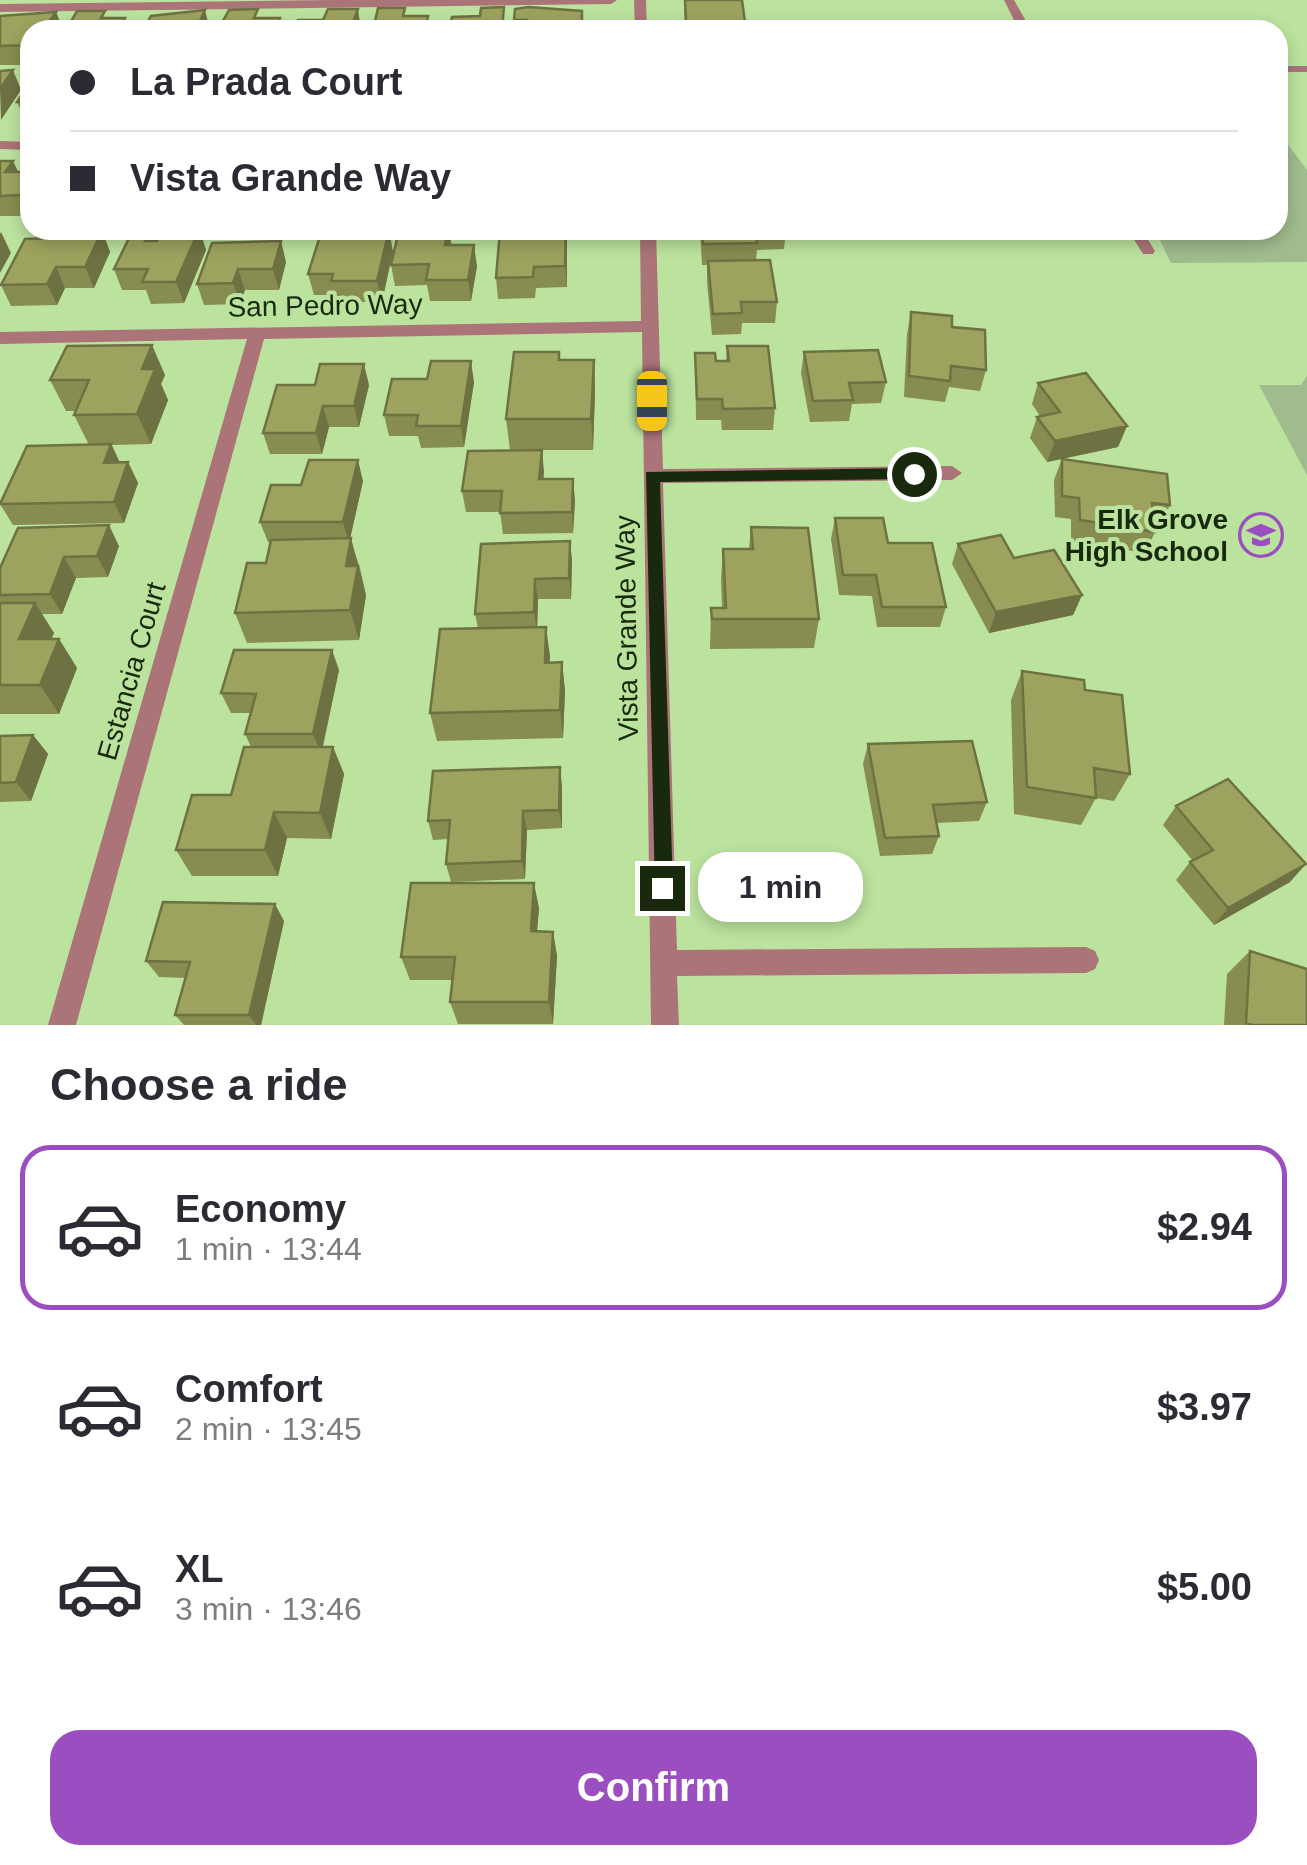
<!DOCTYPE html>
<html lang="en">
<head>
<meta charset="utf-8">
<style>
	body { margin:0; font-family:Helvetica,sans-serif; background:#f7f7f7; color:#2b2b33; height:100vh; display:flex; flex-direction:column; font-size:38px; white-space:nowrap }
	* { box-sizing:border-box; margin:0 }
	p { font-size:32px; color:#7c7c81 }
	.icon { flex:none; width:55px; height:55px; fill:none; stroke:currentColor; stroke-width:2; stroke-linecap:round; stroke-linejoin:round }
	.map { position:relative; height:1025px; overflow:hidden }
	.sheet { display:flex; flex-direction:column; background:#fff; flex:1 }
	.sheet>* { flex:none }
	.guide { position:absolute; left:20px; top:20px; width:1268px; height:220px; border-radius:30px; box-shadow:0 5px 15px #0003; display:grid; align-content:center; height:220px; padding:0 50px; background:#fff }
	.end { position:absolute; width:45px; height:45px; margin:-22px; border:12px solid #19290d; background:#fff; box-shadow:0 0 0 5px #fff }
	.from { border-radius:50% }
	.bubble { position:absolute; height:70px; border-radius:30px; background:#fff; box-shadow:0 5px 15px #0003; font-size:32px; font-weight:600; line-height:70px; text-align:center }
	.car { position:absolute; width:30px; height:60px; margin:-30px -15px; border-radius:12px; box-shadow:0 0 8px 2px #0007; background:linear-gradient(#f5c518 24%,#345 0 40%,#f5c518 0 76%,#345 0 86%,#f5c518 0) }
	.guide b { display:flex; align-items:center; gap:35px; height:95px; font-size:38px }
	.guide b+b { border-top:2px solid #e1e1e2 }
	.guide i { width:25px; height:25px; background:#2b2b33 }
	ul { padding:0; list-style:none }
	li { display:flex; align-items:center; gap:30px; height:165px; margin:0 20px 15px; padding:0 30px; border:5px solid transparent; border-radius:30px }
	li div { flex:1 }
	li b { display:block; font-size:38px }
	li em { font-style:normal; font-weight:600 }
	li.on { border-color:#9a4ec0 }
	li>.icon { width:90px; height:90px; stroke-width:1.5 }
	h2 { padding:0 50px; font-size:45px; line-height:120px }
	.primary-button { display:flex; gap:20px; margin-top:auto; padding:20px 50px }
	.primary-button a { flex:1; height:115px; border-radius:30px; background:#9a4ec0; color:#fff; font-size:40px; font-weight:600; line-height:115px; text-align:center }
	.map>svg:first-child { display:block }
	.green { fill:#a0bb8e }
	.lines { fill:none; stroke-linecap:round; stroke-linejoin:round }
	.lane { fill:#aa7479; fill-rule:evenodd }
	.street { fill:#aa7479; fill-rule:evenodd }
	.wall { fill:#878c51 }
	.shaded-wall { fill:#6e7242 }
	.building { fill:#9da35e; stroke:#6e7242; stroke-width:2.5 }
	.route { fill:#19290d }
	.labels { text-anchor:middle; stroke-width:8; stroke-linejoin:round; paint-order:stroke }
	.street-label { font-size:28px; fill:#19290d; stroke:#bbe39e }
	.poi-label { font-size:28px; font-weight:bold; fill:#19290d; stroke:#bbe39e; text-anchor:end }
</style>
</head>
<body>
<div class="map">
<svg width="1307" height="1025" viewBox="0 0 1307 1025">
	<rect width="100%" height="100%" fill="#bbe39e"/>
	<path class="green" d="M1278,131L1307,170V262L1171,263L1155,230H1278Z
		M1307,376V475L1259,385H1301Z"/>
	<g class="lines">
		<path class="lane" d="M1004,0H1014L1031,30H1019Z
			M1278,66H1307V72H1278Z
			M1128,230H1142L1155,251L1153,254H1143Z"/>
		<path class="street" d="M330,0H617L611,4L0,12V4Z
			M634,0H646L647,30H635Z
			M0,141L30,142V150L0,149Z
			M640,230H656L663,469L952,466L962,473L952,480L663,483L677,950L1086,947L1095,951L1099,960L1095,969L1086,973L677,976L679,1025H651L642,332L264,339L76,1025H48L247,339L0,344V332L641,321Z"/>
	</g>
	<path class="wall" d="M684,0L745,22V30H685Z
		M515,9L583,30H515Z
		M56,12L63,30H30V65H0V16Z
		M30,82V122H26L17,102Z
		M0,161H13L18,172H30V216H0Z
		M162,230H200L206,250L184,303L151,304L146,290H122L114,269L148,234L150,241H157Z
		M449,230L451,245L477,266L471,301H430L427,285L395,286L391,265Z
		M700,230H786L784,249L757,250L756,260L777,302L775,323H742L741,334L712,335L707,282V265H702Z
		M102,231L110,252L94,288H65L57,305L11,306L1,285L50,238Z
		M538,231H566L567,287L536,288L535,298L498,299L496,278Z
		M212,243L286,262L279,290H245L240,304L204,305L197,284Z
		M393,251L382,302H336L334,295H314L308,274Z
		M911,312L952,327L986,370L980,391L949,387L945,402L904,397L907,334Z
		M727,346L775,408L773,430H722L721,420H696L695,353L716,361H726Z
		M559,352L560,360H594L595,391L593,450H510L506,419Z
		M804,352L886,382L881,403L852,404L849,421L810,422L801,373Z
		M165,375L161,384L168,400L151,444L112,445L120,463L128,462L138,483L124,523L13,525L0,504L89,445L74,415L76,411H66L50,380Z
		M474,382L464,447L421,448L418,436H389L384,415Z
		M1038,383L1127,426L1118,447L1047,462L1030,438L1037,417L1040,416L1032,404Z
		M369,385L359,427H329L322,454H270L263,433Z
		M1062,459L1170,505L1160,526L1154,525L1155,532L1145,553L1071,541V519L1055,517L1054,480Z
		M544,471L543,479L575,500L573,533L503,534L500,512H466L462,491Z
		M363,481L350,539L360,568L366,595L359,640L247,643L235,613L266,563L271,542H268L260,522L301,485Z
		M835,518L888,543L946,607L940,627H877L872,596L839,595L831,539Z
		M751,527L819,619L814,648L710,649L711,608H722L721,579L723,549H749Z
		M570,541L572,562L571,599H538L537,627L550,656L549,663L562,662L565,691L563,738L437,741L430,713L478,628L475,614Z
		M958,544L1014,558L1082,595L1073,615L989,633L952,564Z
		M119,546L108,577L76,578L62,614H42L54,633L51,639H59L77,668L59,714H0V568Z
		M339,670L323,747H333L344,774L331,839L287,838L278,876H192L176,850L231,795L251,747L245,734L251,713H231L221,693Z
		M1022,671L1085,690L1130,774L1114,801L1096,798L1081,825L1014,814L1011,700Z
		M33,735L48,754L31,801L0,802V736Z
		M868,744L987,802L979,821L936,823L939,836L932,854L880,856L863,764Z
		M562,786V828L527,830L525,879L451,882L446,864L448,839L433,840L428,821Z
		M1176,806L1290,882L1214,925L1176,880L1190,862L1193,861L1163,825Z
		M539,908L537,931L553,932L557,956L553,1024H458L450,1002L453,980H410L401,957Z
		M284,921L261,1025H184L175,1015L186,978L159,977L146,961Z
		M1250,951L1307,1025H1224L1227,974Z"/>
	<path class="shaded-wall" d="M358,9L361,30H350Z
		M205,10L210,30H196Z
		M56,12L63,30H43Z
		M125,18L129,30H118Z
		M280,18L283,30H275Z
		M13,70L21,90L1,120L0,89Z
		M13,161L22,181L5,172Z
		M30,182V213L22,195Z
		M199,230L206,250L184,303L176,282Z
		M389,230L393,251L382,302L377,281Z
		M448,230H449L452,248L445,245Z
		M102,231L110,252L94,288L85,267Z
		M566,231L567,252V287L565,266Z
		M1,232L11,253L0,273V234Z
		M281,241L286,262L279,290L273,269Z
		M474,245L477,266L471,301L468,280Z
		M56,267L65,288L57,305L47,284Z
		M238,269L245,290L240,304L233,283Z
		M152,345L165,375L161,384L168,400L151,444L137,414L142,369Z
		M594,360L595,391L593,450L591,419Z
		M471,361L474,382L464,447L461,426Z
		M364,364L369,385L359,427L354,406Z
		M323,406L329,427L322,454L316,433Z
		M1127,426L1118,447L1047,462L1055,441Z
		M111,444L121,465L104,463Z
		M542,450L544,471L542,500L539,479Z
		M358,460L363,481L349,543L343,522Z
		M128,462L138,483L124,523L114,502Z
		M573,479L575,500L573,533L572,512Z
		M109,525L119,546L108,577L97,556Z
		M351,538L366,595L359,640L350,610L346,566Z
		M570,541L572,562L571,599L569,578Z
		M64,557L76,578L62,614L50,594Z
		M535,579L538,599L537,632L534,612Z
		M1082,595L1073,615L989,633L996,612Z
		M35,603L54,633L39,668L19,639Z
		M546,627L550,656L548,692L545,663Z
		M59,639L77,668L59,714L40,685Z
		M332,650L339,670L321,753L313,734Z
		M562,662L565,691L563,738L560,710Z
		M33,735L48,754L31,801L16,782Z
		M333,747L344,774L331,839L320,813Z
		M560,767L562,786V828L559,810Z
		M523,811L527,830L525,879L522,861Z
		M274,812L287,838L278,876L265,850Z
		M1306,864L1290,882L1214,925L1228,908Z
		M534,883L539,908L535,955L531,931Z
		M275,904L284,921L261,1025H256L249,1015Z
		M553,932L557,956L553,1024L549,1002Z"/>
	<path class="building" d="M685,0H742L745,22H686Z
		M504,7L502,30H450L452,17L480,16L481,8Z
		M528,7L582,11V30H527V20H514L515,9Z
		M378,8H405L403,16H428L425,30H373Z
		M258,9L254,18H280L275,30H218L229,10Z
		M328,9H358L350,30H294L298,20H323Z
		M205,10L196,30H143L151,16Z
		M77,11H105L101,18H125L118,30H66Z
		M56,12L43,30H30V45L0,46V16Z
		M13,70L0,89V71Z
		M30,82V102H17Z
		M0,161H13L5,172H30V182L22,195L0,196Z
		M162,230H199L176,282H142L148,269H114L131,234H148L145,241H157Z
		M389,230L377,281H331L333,274H308L320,236Z
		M399,230H448L445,245H474L468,280H426L429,264L391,265Z
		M500,230L566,231L565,266L534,267L533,277L496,278Z
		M701,230H755L757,243L703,244Z
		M102,231L85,267H56L47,284L1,285L25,239L50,238L53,232Z
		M281,241L273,269H238L233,283L197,284L212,243Z
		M770,260L777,302H741L742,313L713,314L708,261Z
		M911,312L952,316V327L985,330L986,370L951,366L950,381L909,376Z
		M152,345L142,369H155L137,414L74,415L89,380H50L67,346Z
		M727,346H768L775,408L723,409L722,399H697L695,353H715L716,361H729Z
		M878,350L886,382L849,383L853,400L813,401L804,352Z
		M514,352H559V360H594L591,419H506Z
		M431,361H471L461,426H416L418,415H384L392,379H427Z
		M320,364H364L354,406H323L316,433H263L277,385H315Z
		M1086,373L1127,426L1055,441L1037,417L1060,412L1038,383Z
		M111,444L104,463L128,462L114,502L0,504L27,446Z
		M542,450L539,479H573L572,512L500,513L502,491H462L468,451Z
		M1062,459L1167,474L1170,505L1152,503L1155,532L1080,520L1079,498L1062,496Z
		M309,460H358L343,522H260L271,485H301Z
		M835,518H883L888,543H932L946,607H882L876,575H843Z
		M109,525L97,556L64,557L50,594L0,595V568L18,528Z
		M751,527L808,528L819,619H712L711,608H726L723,549H753Z
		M1001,535L1014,558L1054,550L1082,595L996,612L958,544Z
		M351,538L346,566H358L350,610L235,613L247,563H266L271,540Z
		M570,541L569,578L535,579L534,612L475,614L481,544Z
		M0,603H35L19,639H59L40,685H0Z
		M546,627L545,663L562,662L560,710L430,713L440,629Z
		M234,650H332L313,734H245L256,694L221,693Z
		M1022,671L1084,680L1085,690L1122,695L1130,774L1094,768L1096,798L1027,787Z
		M33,735L16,782L0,783V736Z
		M972,741L987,802L933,805L939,836L885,838L868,744Z
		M244,747H333L320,813L274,812L265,850H176L192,795H231Z
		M560,767L559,810L523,811L522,861L446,864L450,820L428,821L433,771Z
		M1228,779L1306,864L1228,908L1190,862L1213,850L1176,806Z
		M411,883H534L531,931L553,932L549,1002H450L455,957H401Z
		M163,902L275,904L249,1015H175L190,962L146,961Z
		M1250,951L1307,969V1025H1252L1246,1023Z"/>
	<path class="route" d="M914,468L922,474L914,479L660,482L673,888L670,895H655L646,472Z"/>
	<defs>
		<g id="school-ring" transform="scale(2.25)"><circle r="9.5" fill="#bbe39e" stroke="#9a4ec0" stroke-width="1.5"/><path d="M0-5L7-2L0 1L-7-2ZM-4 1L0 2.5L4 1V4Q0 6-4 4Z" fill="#9a4ec0"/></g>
	</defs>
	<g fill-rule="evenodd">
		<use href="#school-ring" x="1261" y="535"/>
	</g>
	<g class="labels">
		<g class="street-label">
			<text transform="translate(325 305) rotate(-1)" y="10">San Pedro Way</text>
			<text transform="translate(626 628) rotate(-91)" y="10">Vista Grande Way</text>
			<text transform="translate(131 671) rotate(-74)" y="10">Estancia Court</text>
		</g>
		<g class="poi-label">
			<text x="1228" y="529">Elk Grove<tspan x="1228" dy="32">High School</tspan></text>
		</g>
	</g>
</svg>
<i class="end from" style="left:914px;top:474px"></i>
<i class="end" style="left:662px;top:888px"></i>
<div class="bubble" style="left:698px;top:852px;width:165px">1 min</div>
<i class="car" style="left:652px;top:401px;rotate:180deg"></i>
<div class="guide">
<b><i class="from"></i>La Prada Court</b>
<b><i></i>Vista Grande Way</b>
</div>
</div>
<section class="sheet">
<h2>Choose a ride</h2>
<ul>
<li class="on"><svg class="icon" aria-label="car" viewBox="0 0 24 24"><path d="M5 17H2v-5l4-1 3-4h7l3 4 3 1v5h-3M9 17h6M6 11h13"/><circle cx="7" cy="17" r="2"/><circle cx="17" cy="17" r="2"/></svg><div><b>Economy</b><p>1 min · 13:44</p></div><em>$2.94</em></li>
<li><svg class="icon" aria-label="car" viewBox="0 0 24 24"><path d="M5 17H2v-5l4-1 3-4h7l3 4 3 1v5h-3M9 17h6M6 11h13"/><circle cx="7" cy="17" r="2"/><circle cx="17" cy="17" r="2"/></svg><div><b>Comfort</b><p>2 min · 13:45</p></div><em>$3.97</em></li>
<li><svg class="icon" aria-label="car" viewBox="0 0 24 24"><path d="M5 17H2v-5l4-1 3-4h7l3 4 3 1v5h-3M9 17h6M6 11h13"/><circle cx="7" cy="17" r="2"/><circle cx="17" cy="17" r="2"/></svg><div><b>XL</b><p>3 min · 13:46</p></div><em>$5.00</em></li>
</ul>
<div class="primary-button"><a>Confirm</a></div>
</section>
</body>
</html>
